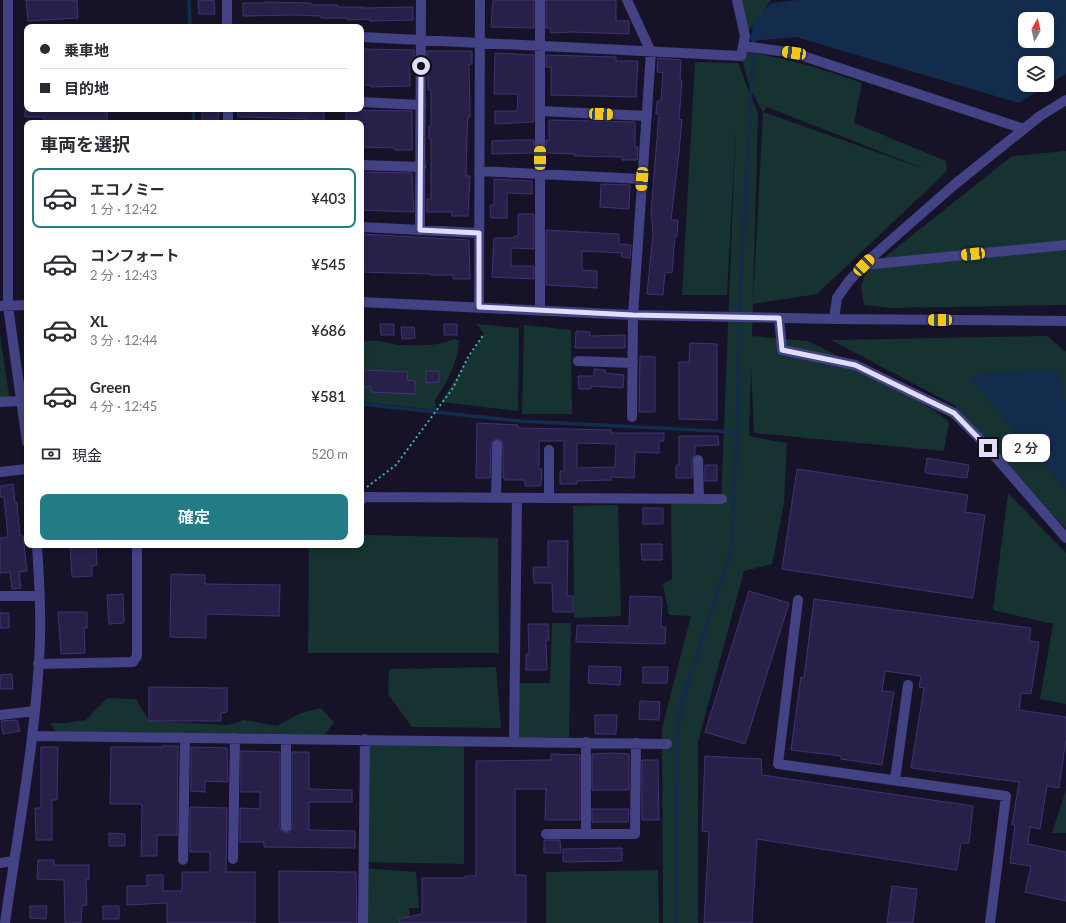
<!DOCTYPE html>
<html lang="ja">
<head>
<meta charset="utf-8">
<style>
	body { margin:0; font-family:Lato,"Noto Sans JP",sans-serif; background:#f2f2f3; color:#2b2b33; height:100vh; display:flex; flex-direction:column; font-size:15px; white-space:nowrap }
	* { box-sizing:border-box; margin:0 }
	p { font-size:13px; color:#7c7c81 }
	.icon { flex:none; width:22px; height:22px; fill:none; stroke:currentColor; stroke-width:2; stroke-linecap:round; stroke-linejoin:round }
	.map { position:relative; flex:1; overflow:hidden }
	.drawer { position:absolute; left:24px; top:120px; width:340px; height:428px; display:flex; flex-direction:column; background:#fff; border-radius:8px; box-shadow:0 2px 6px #0003 }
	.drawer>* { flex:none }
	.hud { position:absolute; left:24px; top:24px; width:340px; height:88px; border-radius:8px; box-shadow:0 2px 6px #0003; display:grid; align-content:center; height:88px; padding:0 16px; background:#fff }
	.needle { width:26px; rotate:8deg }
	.controls { position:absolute; left:1018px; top:12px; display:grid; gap:8px }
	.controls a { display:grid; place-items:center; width:36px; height:36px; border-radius:8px; background:#fff; box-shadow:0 2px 6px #0003; font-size:20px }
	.end { position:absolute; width:18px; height:18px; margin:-9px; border:5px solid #e0defc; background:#111; box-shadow:0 0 0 2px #111 }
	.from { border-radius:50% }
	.bubble { position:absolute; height:28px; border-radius:8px; background:#fff; box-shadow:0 2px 6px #0003; font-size:13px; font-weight:600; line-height:28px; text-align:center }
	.car { position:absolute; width:12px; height:24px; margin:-12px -6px; border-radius:5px; box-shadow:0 0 3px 1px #0007; background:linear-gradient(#f5c518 24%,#345 0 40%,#f5c518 0 76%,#345 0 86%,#f5c518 0) }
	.hud b { display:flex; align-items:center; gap:14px; height:38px; font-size:15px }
	.hud b+b { border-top:1px solid #e1e1e2 }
	.hud i { width:10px; height:10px; background:#2b2b33 }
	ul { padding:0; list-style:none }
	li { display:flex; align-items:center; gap:12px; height:60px; margin:0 8px 6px; padding:0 8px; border:2px solid transparent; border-radius:8px }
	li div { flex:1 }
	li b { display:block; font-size:15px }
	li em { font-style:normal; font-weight:600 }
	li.on { border-color:#237d87 }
	li>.icon { width:36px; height:36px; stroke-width:1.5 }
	h2 { padding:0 16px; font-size:18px; line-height:48px }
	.pay { display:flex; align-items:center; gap:10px; height:44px; padding:0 16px; font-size:15px }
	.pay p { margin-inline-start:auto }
	.button { display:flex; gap:8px; margin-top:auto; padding:8px 16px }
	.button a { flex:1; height:46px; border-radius:8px; background:#237d87; color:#fff; font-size:16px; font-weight:600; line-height:46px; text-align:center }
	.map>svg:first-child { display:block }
	.green { fill:#163331; fill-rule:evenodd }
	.water { fill:#132c4d; fill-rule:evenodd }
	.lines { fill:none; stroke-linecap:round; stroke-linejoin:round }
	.stream { stroke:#132c4d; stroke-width:3.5 }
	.building { fill:#272049; stroke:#3e3473; fill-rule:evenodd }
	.path { stroke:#3bb4a8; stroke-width:2; stroke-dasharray:2 3; stroke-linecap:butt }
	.minor { stroke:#424285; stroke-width:10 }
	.route { stroke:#e0defc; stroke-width:5 }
</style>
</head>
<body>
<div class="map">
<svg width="1066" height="923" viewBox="0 0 1066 923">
	<rect width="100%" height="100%" fill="#161329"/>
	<path class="green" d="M738,0H771L745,36Z
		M742,51C783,57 824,69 862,83L854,123L946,161L947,170L942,176L817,294L753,304L763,112C752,93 743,74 742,51ZM767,107L925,169L763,112Z
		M695,62L738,63L758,114L752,336L808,341L862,368L932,409L949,422L944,451L754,433L751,367L749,436L787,443L784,503L772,564L744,571L698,742V923H663L662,728L691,616L669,615L663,584L672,579L671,499H720L721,504L736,124L727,295H682Z
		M1066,151V305L893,308L864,305L861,287L866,272L1012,156Z
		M477,324L519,328L518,411L441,402L484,334Z
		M524,325L571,330L572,414H522Z
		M0,335L10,402L0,400Z
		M1047,336L1066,352V529L954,405L831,340Z
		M454,339L459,341C458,363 447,382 435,400L436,410L361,402V341C376,339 387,343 401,345C419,346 438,346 454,339Z
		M1008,493L1066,553V704L1040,699L1053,624L993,610Z
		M618,505L621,616L574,618L573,506Z
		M361,535L498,538L499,653H308L309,545H361Z
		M552,623H571L569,737H517L515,683H550Z
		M496,667L501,728L412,727L388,694L389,669Z
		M107,698L136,699L149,721L228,725L244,720L277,726L301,713L321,708L334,722L322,739L56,732L50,723H65L86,720Z
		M365,739L464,740V864L364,862Z
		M1066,789V833H1052L1065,793Z
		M364,868L416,872L419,908H409L410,923H363Z
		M658,870L659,923H546V872Z"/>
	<path class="water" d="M798,0H1066V74L1019,103L796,37L750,41L754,20L771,3ZM1025,19H1047V41H1025ZM1025,63H1047V85H1025Z
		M1049,369L1061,377L1066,408V490L971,379L974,375Z"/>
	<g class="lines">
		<path class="stream" d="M189,0L190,27
			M193,109L194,123
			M361,404L520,421L737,432
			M676,923L677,736L682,702L731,551L737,432L740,297L754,37"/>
	</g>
	<path class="building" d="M26,0H77L78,18L28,21Z
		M214,0L215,14H199L198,1Z
		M493,0H534V28L491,27Z
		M546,0H616V21H629V34L572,32L551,33L550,28H546Z
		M265,2L311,3V5H338V7H363V8L413,7V20L370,21V19L347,20V18H321V16L295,15L243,16V3H265Z
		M361,49L414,50V62H410V86L371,87V85H361Z
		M427,51H472V64H469L470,117H468L467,137L466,176H470L468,216H452V212H427V199H431V139H429V126H431V90H428Z
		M495,53L534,55V122L495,124V111H517L518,94H494Z
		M546,55L616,57V61H638L636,97L551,95V67H546Z
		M658,58L681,60L680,80H682L679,119L682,120L679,152L671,220H678L677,236H675L672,273L665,272L663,295L647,294L653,233L651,212L659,114H656L657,101H661L663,73L657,72Z
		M25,109H107V123H44V117H25Z
		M202,109H219L218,122H202Z
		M238,109H324V121H307V119L285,118L238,117Z
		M346,110L412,111V150H395V148L361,147V123H346Z
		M549,120L635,122V147H638L637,160H622V157L574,156V154L546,153V140H549Z
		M518,140H534V153L492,154V141Z
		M361,172L412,173L414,212L361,210Z
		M494,179L532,181V194L507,193V218H491L490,205H494Z
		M601,184L630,185L629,209L600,207Z
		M518,214H534V249L511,248V266H534V279L492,277L494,238H514V236H518Z
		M546,230L619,234V244L631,245L630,258L621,257L622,253L582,251V270L597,271V288L546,285Z
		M361,234L469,240L470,279H453V275H430V274L361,272Z
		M380,324H394V335H381Z
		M444,324H457V335H444Z
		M401,327H414L415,338L402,339Z
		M576,331L590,332V336L625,335V348H575Z
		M690,343L717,344V420L679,419V362H689Z
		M640,356L655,357V412H639Z
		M594,369L605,370V373L624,375L623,388L591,386V389H579L578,376H594Z
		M361,370L408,372L407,380L415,381V394L371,392V386L361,387Z
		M426,371H439V382L426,383Z
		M477,423L518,425V428L611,430V433H664V441H659V453L635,452L634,478L611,477V480L577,481V484H560V471H564V441H539V469H542L541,486H525V480H505V478H503V445L502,442L498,439L494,440L491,444L490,478H476ZM577,443L616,444L615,467L577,468Z
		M679,436H718L719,445L695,446V454L692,460V478H676V465H679Z
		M927,458L969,465L967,478L925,473Z
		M705,465H717V481H705Z
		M797,469L968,495L965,512L985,515L973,598L782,569Z
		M13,484L15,502H17L20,536H23L27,571L19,572L21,588L12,589L10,572L0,573V538L8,537L4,497H0V486Z
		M643,508H663V524H643Z
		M548,541H568L567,596H573V612H553L552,583H534L533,567H548Z
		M641,544H662V560H642Z
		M70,545H96L97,565L92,566V576L72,577Z
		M171,574L205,575V584L280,585L279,616L206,614V638L170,637Z
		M749,591L789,603L745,744L705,732Z
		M123,594L124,623L109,624L107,595Z
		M630,596L662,597L661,627H666L665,644L576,642L577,625L629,626Z
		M814,599L1031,628L1029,641L1039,642L1031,694L1021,693L1019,710L1066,717V739L1059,788L1047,786L1040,829L1030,827L1028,844L1066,852V901L1025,892L1031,866L1010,863L1015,825H1012L1019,782L911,768L924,688L919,687L921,676L885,671L882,691L894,692L882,765L841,759V756L791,750L801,677L804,678Z
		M58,612H87V628H84L85,653L61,654Z
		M0,613H9V628H0Z
		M528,624H548L549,640H546L547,670H526V654H529Z
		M589,666L621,667L620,685L588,683Z
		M643,667H668L667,683H643Z
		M12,674L13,689H0V675Z
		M149,687L227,688V712L221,713V721H149Z
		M640,701L660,702L659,720L639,719Z
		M595,715H617L616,734H595Z
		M17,720L20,731L3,734L1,721Z
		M162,746H178L177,835H157V856H141L142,806L141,804H110L111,747H162Z
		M41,747H58L57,800H52V840H36L35,808H41Z
		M191,747L227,748L228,782L205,781V792L191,791Z
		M241,751L280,752V827L281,831L286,833L290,832L292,827V752H309V789L352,790V802H309V830L355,831V848L264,847V842H240V808L260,809V792H241Z
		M613,753L629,754V790H592V754Z
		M551,754L580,755V820H545L546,789H515V875H526V923H399V919L422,914V878H465V876H476V761L551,760Z
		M705,756L761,759L762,775L973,806L969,843H961L957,870L757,839L752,923H704L709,832L702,831Z
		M642,760H658L659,820H642Z
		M190,807L227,808L226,872H255V923H167V903L127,905V886H147V875H163V891H182V872H210V852H190Z
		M592,809H629L628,822H592Z
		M109,833L125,834V846H109Z
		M544,840H560L561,853H544Z
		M622,848V861L563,862V849Z
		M38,860H54V865H89V879H86L87,905L82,906L81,923H65L64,880L37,879Z
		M279,871L356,872L357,923H279Z
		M892,886L917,889L913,923H887Z
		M30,906H47L46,919L30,918Z
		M103,906H119V919H103Z"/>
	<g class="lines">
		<path class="path" d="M367,487L396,465L453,388L468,357L484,334"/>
		<path class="minor" d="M8,0V306L27,442
			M227,0V27
			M540,0V310
			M627,0L651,52L633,315L632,417
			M361,37L741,56L745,36L737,0
			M743,46L794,53L1024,129
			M361,102L421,105
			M228,109V123
			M540,111L647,116
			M361,165L421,167
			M479,171L642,179
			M361,227L479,233
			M420,230L421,0
			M864,265L1066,245
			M361,302L633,315L834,319L1066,321
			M0,306L27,305
			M479,307L480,0
			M779,318L782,350L855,365L954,413L978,437L1066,538
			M834,319L837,298L849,281L872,257L954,185L1040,116L1066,100
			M578,361L633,363
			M0,402L21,401
			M549,450V498
			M698,460L699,499
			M0,472L27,469
			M496,498L497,445
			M361,500L363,497L722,499
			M0,596H40
			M798,600L778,764L1006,796L990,923
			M38,664L133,662L137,656V545
			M0,715L35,711
			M32,736L667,744
			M514,741L517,498
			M895,780L908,685
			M286,827V739
			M546,834H635L636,743
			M586,834V742
			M233,859L235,738
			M183,860L185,738
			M0,863L13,861
			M5,923C18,829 37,734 40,639C41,608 39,576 37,545
			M363,923L365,739"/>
	</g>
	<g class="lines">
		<path class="route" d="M421,66L420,230L479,233V307L633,315L779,318L782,350L855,365L954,413L988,448"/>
	</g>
</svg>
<div class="controls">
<a><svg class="needle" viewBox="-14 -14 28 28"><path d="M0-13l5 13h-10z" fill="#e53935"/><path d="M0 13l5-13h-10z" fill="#7c7c81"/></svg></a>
<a><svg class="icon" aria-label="layers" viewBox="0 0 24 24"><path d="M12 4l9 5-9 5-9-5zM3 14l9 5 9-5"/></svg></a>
</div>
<i class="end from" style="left:421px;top:66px"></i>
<i class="end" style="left:988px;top:448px"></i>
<div class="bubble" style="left:1002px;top:434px;width:48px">2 分</div>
<i class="car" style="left:794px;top:53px;rotate:278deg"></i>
<i class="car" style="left:601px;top:114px;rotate:93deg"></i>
<i class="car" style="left:540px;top:158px;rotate:0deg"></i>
<i class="car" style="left:642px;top:179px;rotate:184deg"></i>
<i class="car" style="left:973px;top:254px;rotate:264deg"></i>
<i class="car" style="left:864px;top:265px;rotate:44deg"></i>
<i class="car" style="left:940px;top:320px;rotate:270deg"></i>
<div class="hud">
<b><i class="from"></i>乗車地</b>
<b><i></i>目的地</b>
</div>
<section class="drawer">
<h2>車両を選択</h2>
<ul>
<li class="on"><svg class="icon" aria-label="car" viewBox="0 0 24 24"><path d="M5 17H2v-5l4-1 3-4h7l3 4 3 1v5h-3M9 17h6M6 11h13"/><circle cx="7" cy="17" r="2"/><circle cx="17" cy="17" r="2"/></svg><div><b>エコノミー</b><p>1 分 · 12:42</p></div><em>¥403</em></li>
<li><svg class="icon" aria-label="car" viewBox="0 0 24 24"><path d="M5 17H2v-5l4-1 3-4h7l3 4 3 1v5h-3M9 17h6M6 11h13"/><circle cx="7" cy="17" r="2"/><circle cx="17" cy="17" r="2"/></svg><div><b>コンフォート</b><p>2 分 · 12:43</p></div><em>¥545</em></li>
<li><svg class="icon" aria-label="car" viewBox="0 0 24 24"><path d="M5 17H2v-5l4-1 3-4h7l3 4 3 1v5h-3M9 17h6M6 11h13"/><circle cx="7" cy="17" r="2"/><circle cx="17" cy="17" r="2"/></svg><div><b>XL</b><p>3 分 · 12:44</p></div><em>¥686</em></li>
<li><svg class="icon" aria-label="car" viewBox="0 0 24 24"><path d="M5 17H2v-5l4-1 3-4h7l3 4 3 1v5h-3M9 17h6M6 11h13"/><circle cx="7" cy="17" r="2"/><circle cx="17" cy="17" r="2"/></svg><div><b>Green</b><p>4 分 · 12:45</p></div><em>¥581</em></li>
</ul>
<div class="pay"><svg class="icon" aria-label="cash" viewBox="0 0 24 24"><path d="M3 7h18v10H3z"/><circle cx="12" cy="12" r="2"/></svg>現金<p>520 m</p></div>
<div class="button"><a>確定</a></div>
</section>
</div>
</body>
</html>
